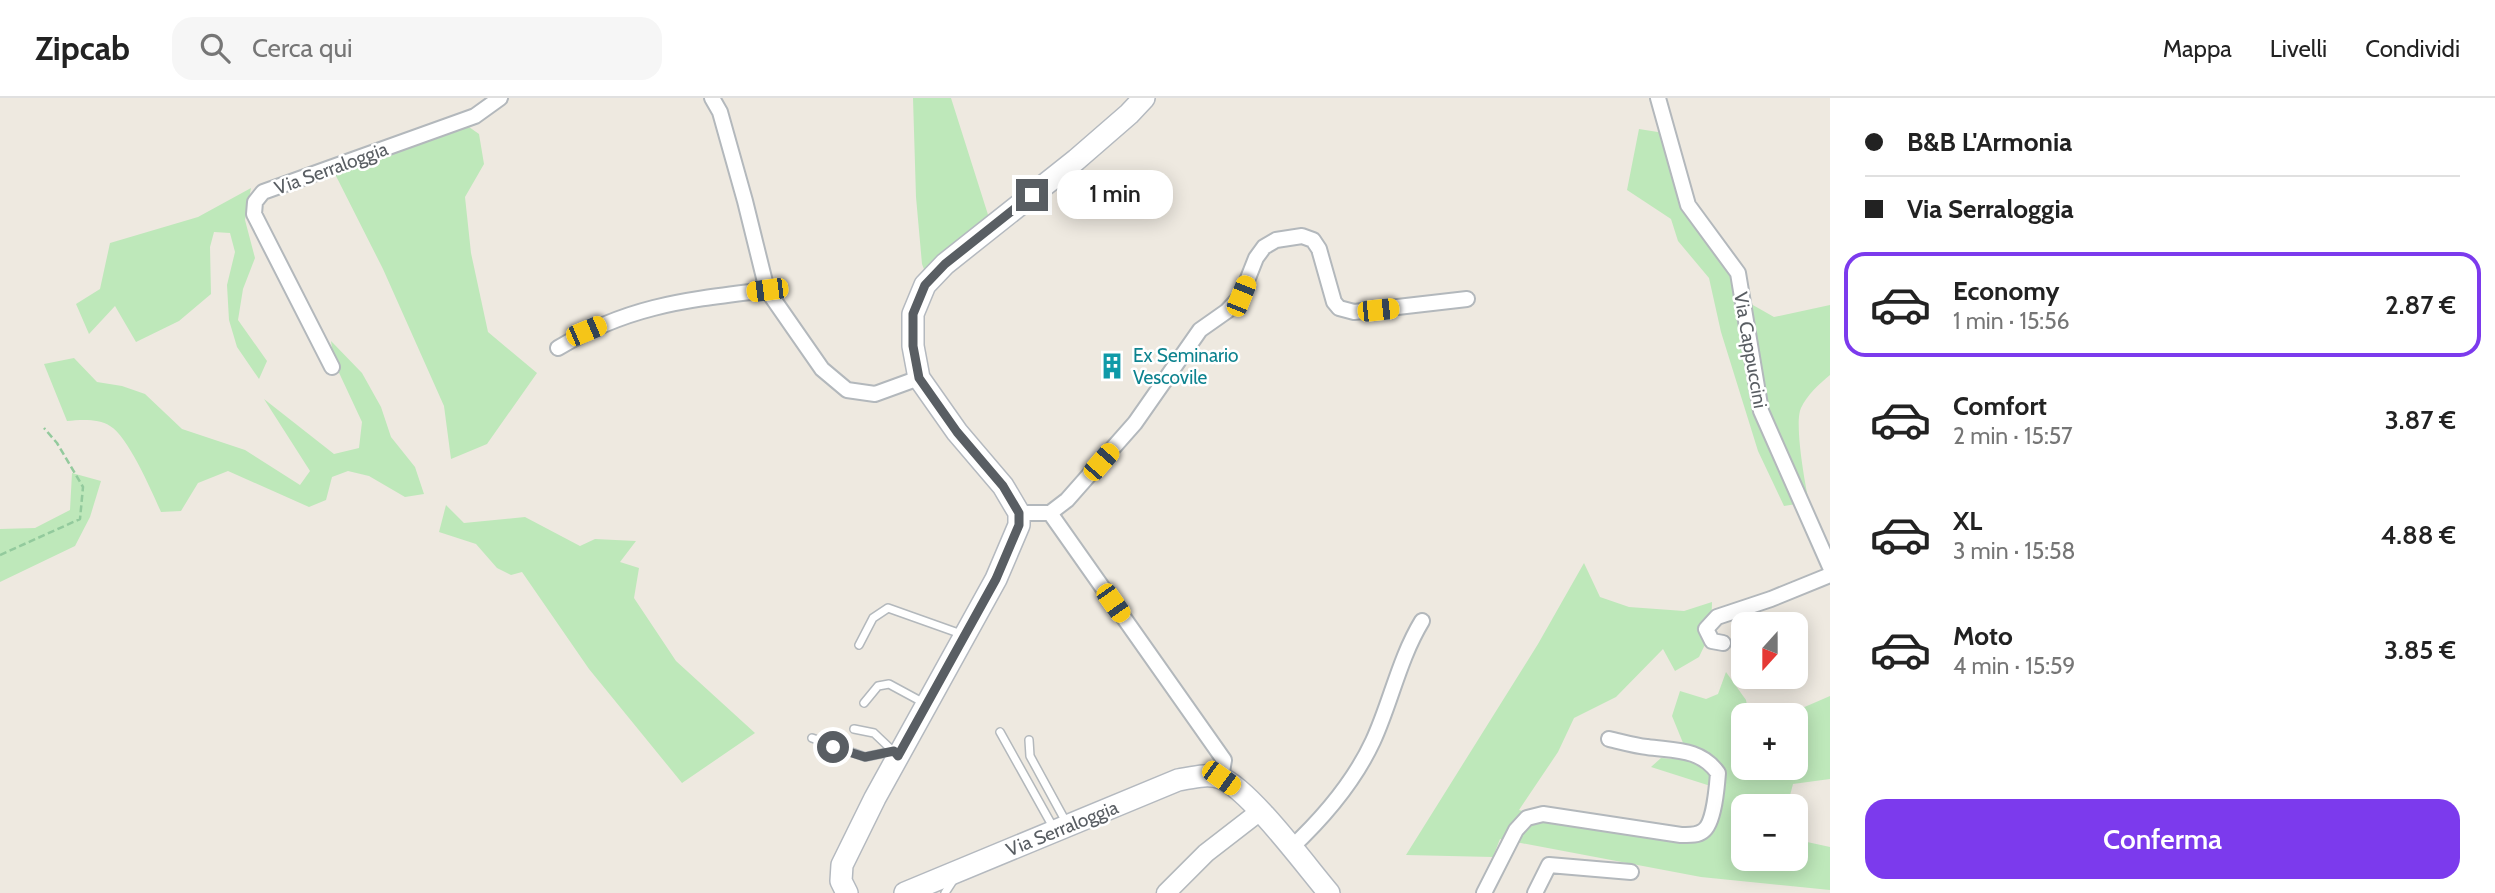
<!DOCTYPE html>
<html lang="it">
<head>
<meta charset="utf-8">
<style>
	body { margin:0; font-family:Cabin,sans-serif; background:#f6f6f6; color:#222; height:100vh; display:flex; flex-direction:column; font-size:26px; white-space:nowrap }
	* { box-sizing:border-box; margin:0 }
	p { font-size:23px; color:#767676 }
	.icon { flex:none; width:38px; height:38px; fill:none; stroke:currentColor; stroke-width:2; stroke-linecap:round; stroke-linejoin:round }
	.map { position:relative; flex:1; overflow:hidden }
	.side { display:flex; flex-direction:column; background:#fff; width:665px }
	.side>* { flex:none }
	.top-card { display:grid; align-content:center; height:154px; padding:0 35px; background:#fff }
	.needle { width:46px; rotate:201deg }
	.tools { position:absolute; left:1731px; top:514px; display:grid; gap:14px }
	.tools a { display:grid; place-items:center; width:77px; height:77px; border-radius:14px; background:#fff; box-shadow:0 4px 18px #0003; font-size:35px }
	.end { position:absolute; width:32px; height:32px; margin:-16px; border:9px solid #595e63; background:#fff; box-shadow:0 0 0 4px #fff }
	.from { border-radius:50% }
	.bubble { position:absolute; height:49px; border-radius:21px; background:#fff; box-shadow:0 4px 18px #0003; font-size:23px; font-weight:600; line-height:49px; text-align:center }
	.car { position:absolute; width:21px; height:42px; margin:-21px -10px; border-radius:9px; box-shadow:0 0 5px 2px #0007; background:linear-gradient(#f5c518 24%,#345 0 40%,#f5c518 0 76%,#345 0 86%,#f5c518 0) }
	.top-card b { display:flex; align-items:center; gap:24px; height:66px; font-size:26px }
	.top-card b+b { border-top:2px solid #e0e0e0 }
	.top-card i { width:18px; height:18px; background:#222 }
	ul { padding:0; list-style:none }
	li { display:flex; align-items:center; gap:21px; height:105px; margin:0 14px 10px; padding:0 21px; border:4px solid transparent; border-radius:21px }
	li div { flex:1 }
	li b { display:block; font-size:26px }
	li em { font-style:normal; font-weight:600 }
	li.on { border-color:#7c3aed }
	li>.icon { width:63px; height:63px; stroke-width:1.5 }
	.primary-button { display:flex; gap:14px; margin-top:auto; padding:14px 35px }
	.primary-button a { flex:1; height:80px; border-radius:21px; background:#7c3aed; color:#fff; font-size:28px; font-weight:600; line-height:80px; text-align:center }
	header { display:flex; align-items:center; gap:42px; box-sizing:border-box; height:98px; padding:0 35px; background:#fff; border-bottom:2px solid #e0e0e0 }
	header strong { font-size:33px }
	nav { display:flex; gap:38px; margin-inline-start:auto; font-size:24px }
	.search { width:490px; height:63px; background:#f6f6f6; display:flex; align-items:center; gap:18px; box-sizing:border-box; padding:0 24px; border-radius:21px; color:#767676; font-size:26px }
	main { display:flex; flex:1; min-height:0 }
	.map>svg:first-child { display:block }
	.green { fill:#bee8ba }
	.lines { fill:none; stroke-linecap:round; stroke-linejoin:round }
	.service-casing { stroke:#b3b8bc; stroke-width:10 }
	.minor-casing { stroke:#b3b8bc; stroke-width:18 }
	.tertiary-casing { stroke:#b3b8bc; stroke-width:21 }
	.secondary-casing { stroke:#b4b9bf; stroke-width:24 }
	.path { stroke:#93ca9d; stroke-width:2.5; stroke-dasharray:7 3.5; stroke-linecap:butt }
	.service { stroke:#fff; stroke-width:7 }
	.minor { stroke:#fff; stroke-width:14 }
	.tertiary { stroke:#fff; stroke-width:18 }
	.secondary { stroke:#fff; stroke-width:21 }
	.route { stroke:#595e63; stroke-width:9 }
	.labels { text-anchor:middle; stroke-width:5; stroke-linejoin:round; paint-order:stroke }
	.street-label { font-size:19px; fill:#595e63; stroke:#fff }
	.culture-label { font-size:19px; fill:#0d838f; stroke:#fff; text-anchor:start }
</style>
</head>
<body>
<header>
<strong>Zipcab</strong>
<div class="search"><svg class="icon" aria-label="search" viewBox="0 0 24 24"><circle cx="10" cy="10" r="6"/><path d="M15 15l6 6"/></svg>Cerca qui</div>
<nav><a>Mappa</a><a>Livelli</a><a>Condividi</a></nav>
</header>
<main>
<div class="map">
<svg width="1830" height="795" viewBox="0 0 1830 795">
	<rect width="100%" height="100%" fill="#eee9e0"/>
	<path class="green" d="M913,0H951L990,123L927,179L922,166L916,99Z
		M469,29L479,36L484,66L465,99L471,155L488,234L537,275L487,346L451,361L444,308L383,171L335,76Z
		M1639,31L1664,35L1679,88L1721,152L1744,202L1774,219L1830,207V277C1819,286 1807,297 1801,310C1794,325 1805,386 1809,404L1784,408L1758,353L1721,234L1709,180L1678,143L1671,121L1627,92Z
		M251,90L245,122L255,160L243,191L238,222L267,263L259,281L237,249L229,222L227,187L235,154L230,135L214,134L210,149L211,196L179,223L136,244L115,208L89,236L76,206L100,191L110,145L198,119Z
		M331,243L362,275L381,309L391,339L415,369L424,396L405,399L369,378L348,373L332,379L326,402L309,409L228,373L198,385L181,413L161,414C152,394 128,338 110,328C98,320 80,322 67,323L44,266L74,260L97,284L122,288L145,296L182,331L245,352L300,387L310,373L264,301L334,356L359,350L362,324L334,264Z
		M72,375L101,383L90,419L75,448L0,484V431L35,430L70,412Z
		M446,407L464,425L525,419L580,448L595,441L636,443L620,464L639,470L634,500L676,563L755,635L682,685L589,571L522,474L511,477L497,470L476,446L439,434Z
		M1584,465L1600,499L1629,509L1684,513L1712,504L1711,534L1699,559L1675,573L1663,551L1616,599L1574,620L1558,654L1519,712L1573,728L1696,744L1719,714L1720,691L1651,669L1661,660L1690,662L1672,618L1680,593L1706,601L1718,596L1726,574L1746,602L1749,618H1743V670H1796V618H1789L1793,614L1830,598V681L1793,686L1787,709H1743V761H1796V739L1798,742L1830,749V792L1701,779L1500,741L1493,759L1406,757L1538,546Z"/>
	<g class="lines">
		<g class="service-casing">
			<path id="service" d="M859,547L873,520L888,510L964,537
				M864,605L878,588L889,586L926,606
				M854,631L874,635L895,655
				M1000,634L1053,729
				M812,640L865,659L894,653
				M1029,642L1030,658L1066,724
				M945,795L954,781"/>
		</g>
		<g class="minor-casing">
			<path id="minor" d="M712,0L720,14L745,103L767,192L822,271L847,292L875,296L919,280
				M1658,0L1688,107L1738,175L1761,313L1830,469
				M558,250C630,207 686,202 767,192
				M332,269L254,116L255,104L263,94L475,18L500,0
				M1019,415H1050L1067,402L1135,325L1200,232L1227,213L1241,198L1256,160L1264,149L1276,142L1302,138L1313,142L1319,151L1334,204L1339,210L1354,214L1467,201
				M1050,415L1224,662L1221,680
				M1723,545L1712,543L1706,531L1717,519L1771,501L1830,477
				M1291,750C1323,720 1354,684 1373,643C1391,604 1399,561 1422,523
				M1484,795L1516,732L1527,720L1543,716L1681,737C1688,737 1697,738 1703,733C1714,726 1717,688 1718,675C1700,650 1674,653 1647,649C1635,648 1622,644 1609,641
				M1535,795L1549,767L1631,774"/>
		</g>
		<g class="tertiary-casing">
			<path id="tertiary" d="M1166,795L1206,755L1259,714"/>
		</g>
		<g class="secondary-casing">
			<path id="secondary" d="M847,795L841,783L842,767L875,700L996,481L1019,427V415L1003,388L957,334L919,280L913,248V216L925,187L945,166L1076,62L1129,16L1144,0
				M905,795L1178,682C1191,680 1207,675 1221,680C1250,692 1306,768 1329,795"/>
		</g>
		<path class="path" d="M0,457L80,421L83,389L57,345L44,330"/>
		<use href="#service" class="service"/>
		<use href="#minor" class="minor"/>
		<use href="#tertiary" class="tertiary"/>
		<use href="#secondary" class="secondary"/>
	</g>
	<g class="lines">
		<path class="route" d="M833,649L865,659L894,653L898,658L996,481L1019,427V415L1003,388L957,334L919,280L913,248V216L925,187L945,166L1032,97"/>
	</g>
	<defs>
		<g id="building-bare" transform="scale(2.1)"><path d="M-4-6H4V6H1V3H-1V6H-4ZM-2.5-4.3h1.7v1.8h-1.7ZM.8-4.3h1.7v1.8H.8ZM-2.5-1h1.7V.8h-1.7ZM.8-1h1.7V.8H.8Z" fill="#0f9aa8" stroke="#fff" stroke-width="2.5" paint-order="stroke"/></g>
	</defs>
	<g fill-rule="evenodd">
		<use href="#building-bare" x="1112" y="268"/>
	</g>
	<g class="labels">
		<g class="street-label">
			<text transform="translate(331 70) rotate(-20)" y="7">Via Serraloggia</text>
			<text transform="translate(1751 252) rotate(80)" y="7">Via Cappuccini</text>
			<text transform="translate(1062 730) rotate(-22)" y="7">Via Serraloggia</text>
		</g>
		<g class="culture-label">
			<text x="1133" y="264">Ex Seminario<tspan x="1133" dy="22">Vescovile</tspan></text>
		</g>
	</g>
</svg>
<div class="tools">
<a><svg class="needle" viewBox="-14 -14 28 28"><path d="M0-13l5 13h-10z" fill="#e53935"/><path d="M0 13l5-13h-10z" fill="#767676"/></svg></a>
<a>+</a>
<a>−</a>
</div>
<i class="end from" style="left:833px;top:649px"></i>
<i class="end" style="left:1032px;top:97px"></i>
<div class="bubble" style="left:1057px;top:72px;width:116px">1 min</div>
<i class="car" style="left:767px;top:192px;rotate:263deg"></i>
<i class="car" style="left:1241px;top:198px;rotate:22deg"></i>
<i class="car" style="left:1378px;top:212px;rotate:84deg"></i>
<i class="car" style="left:586px;top:233px;rotate:67deg"></i>
<i class="car" style="left:1101px;top:364px;rotate:41deg"></i>
<i class="car" style="left:1113px;top:505px;rotate:145deg"></i>
<i class="car" style="left:1221px;top:680px;rotate:126deg"></i>
</div>
<section class="side">
<div class="top-card">
<b><i class="from"></i>B&amp;B L'Armonia</b>
<b><i></i>Via Serraloggia</b>
</div>
<ul>
<li class="on"><svg class="icon" aria-label="car" viewBox="0 0 24 24"><path d="M5 17H2v-5l4-1 3-4h7l3 4 3 1v5h-3M9 17h6M6 11h13"/><circle cx="7" cy="17" r="2"/><circle cx="17" cy="17" r="2"/></svg><div><b>Economy</b><p>1 min · 15:56</p></div><em>2.87 €</em></li>
<li><svg class="icon" aria-label="car" viewBox="0 0 24 24"><path d="M5 17H2v-5l4-1 3-4h7l3 4 3 1v5h-3M9 17h6M6 11h13"/><circle cx="7" cy="17" r="2"/><circle cx="17" cy="17" r="2"/></svg><div><b>Comfort</b><p>2 min · 15:57</p></div><em>3.87 €</em></li>
<li><svg class="icon" aria-label="car" viewBox="0 0 24 24"><path d="M5 17H2v-5l4-1 3-4h7l3 4 3 1v5h-3M9 17h6M6 11h13"/><circle cx="7" cy="17" r="2"/><circle cx="17" cy="17" r="2"/></svg><div><b>XL</b><p>3 min · 15:58</p></div><em>4.88 €</em></li>
<li><svg class="icon" aria-label="car" viewBox="0 0 24 24"><path d="M5 17H2v-5l4-1 3-4h7l3 4 3 1v5h-3M9 17h6M6 11h13"/><circle cx="7" cy="17" r="2"/><circle cx="17" cy="17" r="2"/></svg><div><b>Moto</b><p>4 min · 15:59</p></div><em>3.85 €</em></li>
</ul>
<div class="primary-button"><a>Conferma</a></div>
</section>
</main>
</body>
</html>
